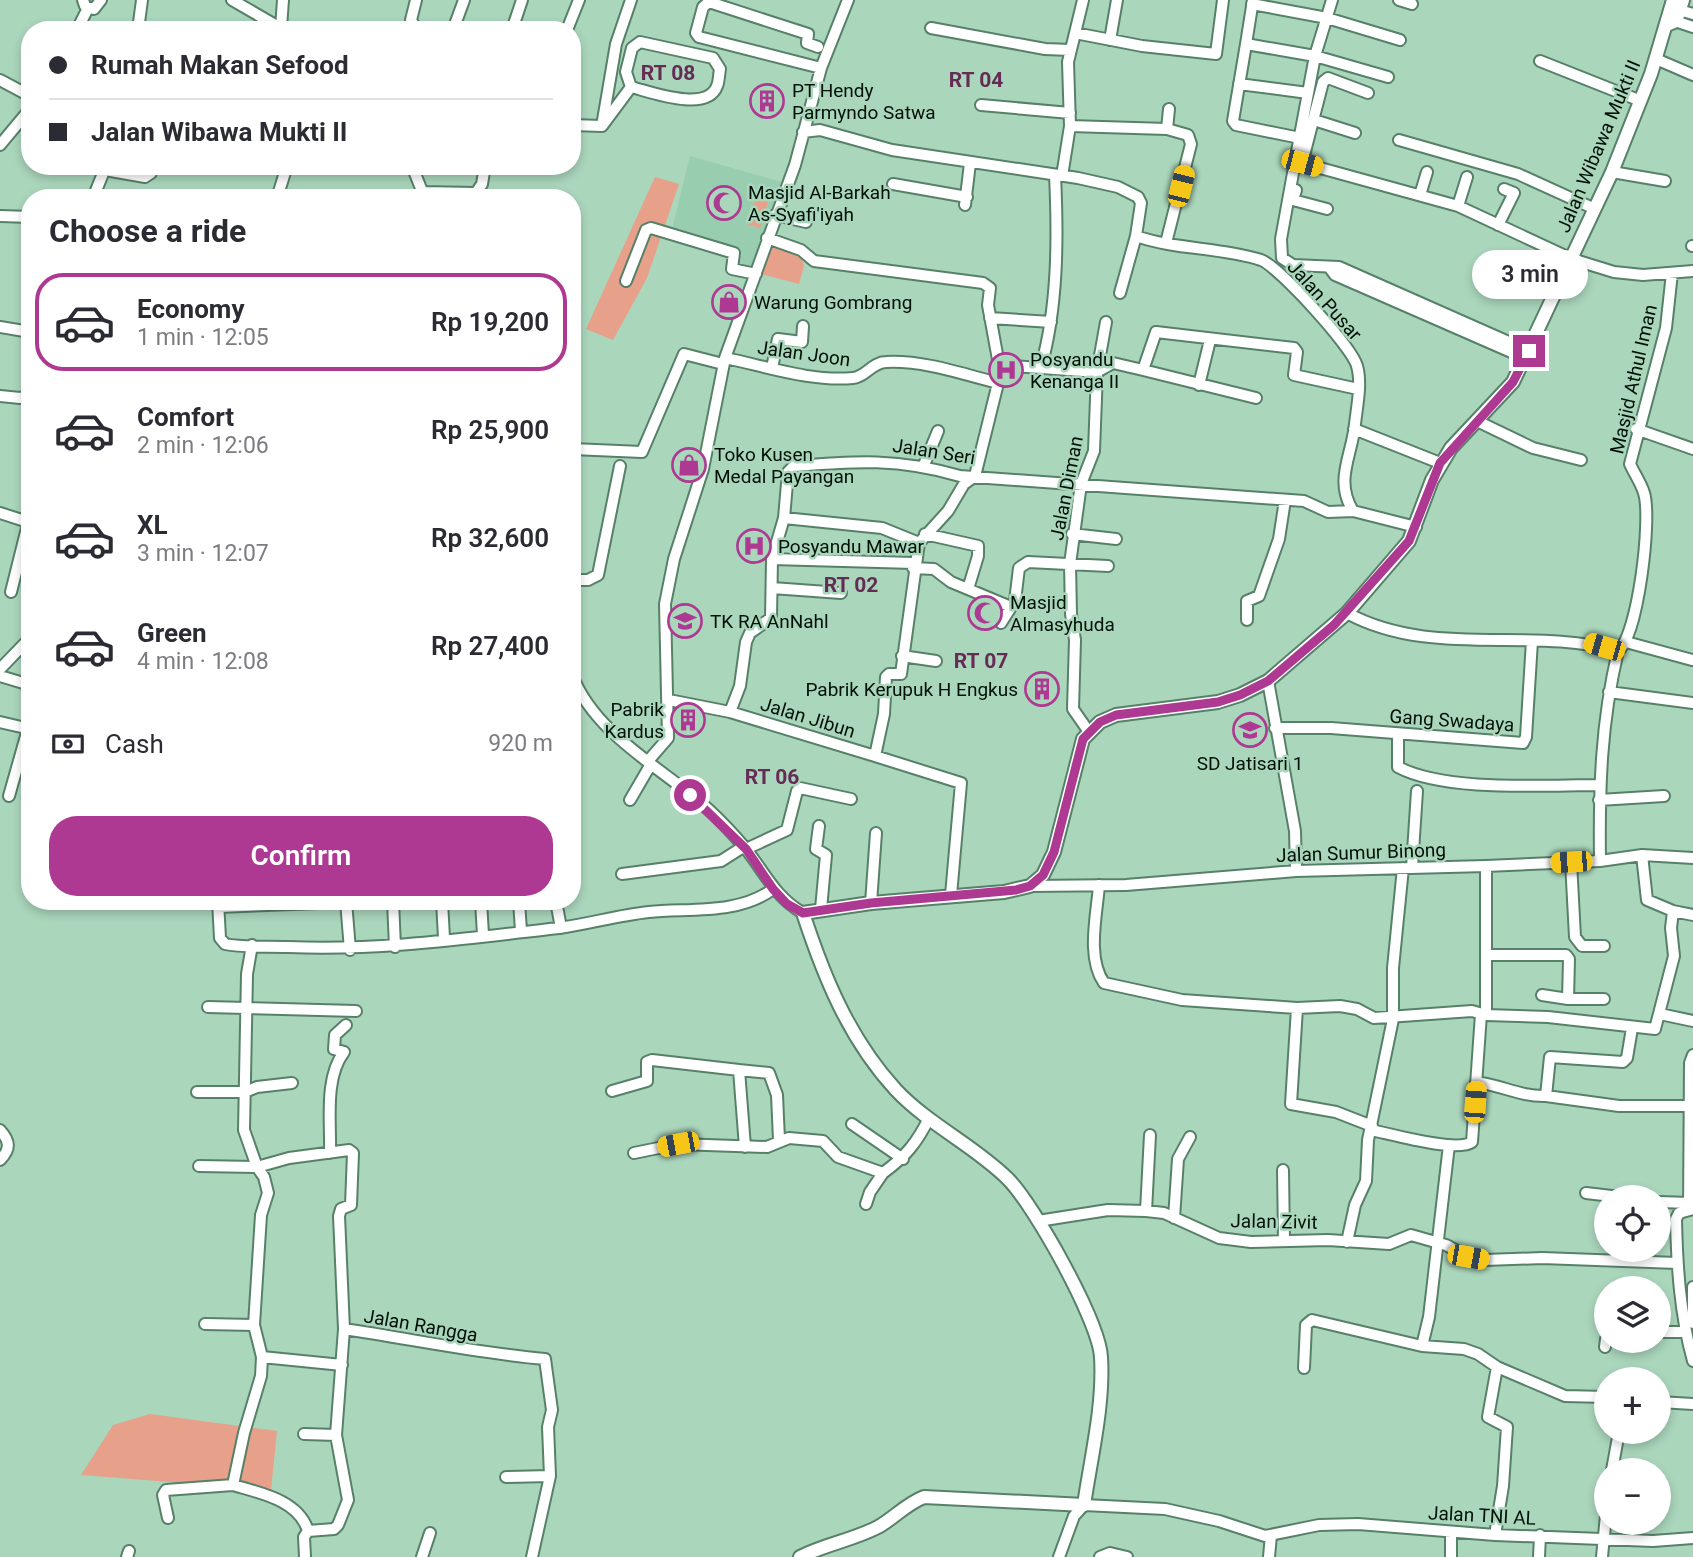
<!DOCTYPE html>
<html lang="en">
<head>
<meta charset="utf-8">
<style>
	body { margin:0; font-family:Roboto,sans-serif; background:#f7f7f7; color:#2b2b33; height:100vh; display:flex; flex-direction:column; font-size:26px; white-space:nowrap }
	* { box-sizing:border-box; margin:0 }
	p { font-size:23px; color:#7c7c81 }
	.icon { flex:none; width:38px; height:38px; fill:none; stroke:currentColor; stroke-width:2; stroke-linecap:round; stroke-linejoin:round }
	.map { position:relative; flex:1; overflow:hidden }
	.details { position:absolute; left:21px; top:189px; width:560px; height:721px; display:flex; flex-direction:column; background:#fff; border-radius:28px; box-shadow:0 4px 10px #0003 }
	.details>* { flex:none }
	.top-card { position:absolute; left:21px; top:21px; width:560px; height:154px; border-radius:28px; box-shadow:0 4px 10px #0003; display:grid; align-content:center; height:154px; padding:0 28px; background:#fff }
	.buttons { position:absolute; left:1594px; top:1185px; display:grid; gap:14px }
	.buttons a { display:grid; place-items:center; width:77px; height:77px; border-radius:50%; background:#fff; box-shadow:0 4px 10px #0003; font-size:35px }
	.end { position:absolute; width:32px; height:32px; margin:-16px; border:9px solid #ae3992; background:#fff; box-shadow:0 0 0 4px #fff }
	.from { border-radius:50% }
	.bubble { position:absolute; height:49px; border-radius:24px; background:#fff; box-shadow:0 4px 10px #0003; font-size:23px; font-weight:600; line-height:49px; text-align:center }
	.car { position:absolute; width:21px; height:42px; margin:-21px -10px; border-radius:9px; box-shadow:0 0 5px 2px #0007; background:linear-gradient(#f5c518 24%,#345 0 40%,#f5c518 0 76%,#345 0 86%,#f5c518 0) }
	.top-card b { display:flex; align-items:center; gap:24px; height:66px; font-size:26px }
	.top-card b+b { border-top:2px solid #e1e1e2 }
	.top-card i { width:18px; height:18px; background:#2b2b33 }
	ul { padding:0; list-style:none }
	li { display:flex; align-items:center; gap:21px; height:98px; margin:0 14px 10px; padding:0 14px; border:4px solid transparent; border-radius:28px }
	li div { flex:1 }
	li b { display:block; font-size:26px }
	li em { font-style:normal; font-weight:600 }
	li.selected { border-color:#ae3992 }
	li>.icon { width:63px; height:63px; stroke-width:1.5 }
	h2 { padding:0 28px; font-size:32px; line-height:84px }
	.pay { display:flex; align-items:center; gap:18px; height:77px; padding:0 28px; font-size:26px }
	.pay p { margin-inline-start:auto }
	.action { display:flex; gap:14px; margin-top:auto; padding:14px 28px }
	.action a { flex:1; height:80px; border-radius:28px; background:#ae3992; color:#fff; font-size:28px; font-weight:600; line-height:80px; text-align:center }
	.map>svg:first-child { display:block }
	.built { fill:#99cdaf }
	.green { fill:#e7a089 }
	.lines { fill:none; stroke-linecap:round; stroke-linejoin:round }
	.minor-casing { stroke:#578069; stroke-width:14 }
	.major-casing { stroke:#578069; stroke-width:16 }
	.minor { stroke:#fff; stroke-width:10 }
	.major { stroke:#fff; stroke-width:12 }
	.route { stroke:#ae3992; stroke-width:9 }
	.labels { text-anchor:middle; stroke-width:5; stroke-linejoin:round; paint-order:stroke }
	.poi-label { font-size:19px; fill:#021108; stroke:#aad6bc; text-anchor:start }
	.street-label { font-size:19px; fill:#021108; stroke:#aad6bc }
	.neighbourhood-label { font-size:21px; font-weight:bold; fill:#652b55; stroke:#aad6bc }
</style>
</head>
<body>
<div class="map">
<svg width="1693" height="1557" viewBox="0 0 1693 1557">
	<rect width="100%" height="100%" fill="#aad6bc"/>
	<path class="built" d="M690,156L785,183L754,272L733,267L737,253L671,234Z"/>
	<path class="green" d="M655,177L679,184L647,278L613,340L586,329Z
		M756,198L768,202L760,228L747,224Z
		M771,245L801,254L804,266L799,284L761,274Z
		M150,1414L277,1431L271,1490L81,1475L113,1425Z"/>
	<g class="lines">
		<g class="minor-casing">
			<path id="minor" d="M83,0L85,6L94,9L101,0
				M232,0L284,30
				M416,0L411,20L417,30
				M1332,0L1315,56L1295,162L1281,239L1282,258L1293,265L1339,267L1529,351
				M1399,0L1412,4
				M1252,4L1327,18L1400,40
				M1672,8L1693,14
				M1669,19L1693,27
				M281,28L283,0
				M931,28L1045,49L1070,50
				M77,30L88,8
				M138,30L142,0
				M453,30L464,0
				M512,30L522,0
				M567,30L579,0
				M1075,33L1142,46L1216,54L1223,0
				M1110,40L1117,0
				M640,42L713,58L720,69C719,74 719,82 717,86C707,113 651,92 631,87L626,72L632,48Z
				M1246,44L1253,0
				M818,47L807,43L808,34L709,2L703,7L696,33L699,37L821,68
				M1656,59L1693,75
				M1540,61L1641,101
				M0,80L30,96
				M1239,84L1308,93
				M981,105L1070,113
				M1314,120L1355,133
				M572,125L602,126L631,87
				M602,126L616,44L631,0
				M1070,126L1167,129
				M803,132L820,130L892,150L1078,178L1118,187L1138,197L1141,203L1136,236C1176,250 1221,247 1261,260C1278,266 1352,347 1357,366C1362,383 1357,406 1355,424C1352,456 1334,480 1353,511L1416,527
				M1300,138L1236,125L1233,121L1246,44L1315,56L1388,77
				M1399,140L1518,174L1595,209
				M0,145L30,109
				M1302,163L1458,206L1572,259L1614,272L1643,275L1693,271
				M412,166L424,196
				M1301,167L1323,82L1328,78L1368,93
				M105,170L145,177L151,173L152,166
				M1612,172L1665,181
				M1062,176L1070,126L1068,62L1083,0
				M893,184L967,197
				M1296,190L1293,200L1327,209
				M1420,195L1427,172
				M93,198L106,166
				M277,198L287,166
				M413,198L422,192L476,193L482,184L485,166
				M965,205L970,163
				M1458,206L1467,177
				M775,215L806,222
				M0,216L30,217
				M1498,225L1514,193L1504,189
				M767,238L801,250L814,261L983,283L990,288L988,305L999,365
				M1166,243L1191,144L1188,135L1167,129L1169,109
				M1692,246H1693
				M1329,267L1335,275L1525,358
				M626,281L646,230L651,228L734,253L732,269L756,274
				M1120,293L1136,236
				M990,318L1051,322
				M0,327L30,332
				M725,358C765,366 811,382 853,378C866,377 872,362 886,362C923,360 963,374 998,383
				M1041,367C1058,306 1058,238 1055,175
				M772,368L778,339L802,342L803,326
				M1143,370L1256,398
				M1199,385L1210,340
				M0,396L20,398L30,395
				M1477,421L1533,448L1581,460
				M1354,429L1440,463
				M1636,429L1693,449
				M572,449L642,452L684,354L723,364
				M924,465L938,431
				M0,513L28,522
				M784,518L882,528L919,543
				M925,534L978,546V556L968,589
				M1072,534L1116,539
				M772,559L914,563
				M913,568L934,569L951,582L1011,607
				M572,580H588L598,575L620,466
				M772,588L841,593
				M11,592L30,516
				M1347,613C1432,659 1530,626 1618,651
				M1247,620V601L1259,596L1279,539L1285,500
				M1001,623L1015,601L1019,568L1028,562L1108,566
				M1626,642L1692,660
				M902,656L936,661
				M0,669L30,638
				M572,675C596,736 663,768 709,810C722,822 735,836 746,849C765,873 775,897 803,913
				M0,676L30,685
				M1268,681L1295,831L1296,871
				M1609,692L1693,703
				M669,700L730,712L875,756
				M730,712L740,686L746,642L750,633L771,618L772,559L784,518L788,472L794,466C856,461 898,458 960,476L1304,501L1328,512L1353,511
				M0,722L30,729
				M1275,728H1331L1523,743L1526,737L1532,641
				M1089,732L1073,709L1075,640L1071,614L1070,564L1081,484L1094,451L1097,372L1106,322
				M1398,734V767C1445,792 1544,785 1598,785
				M648,761L668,738L665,604L674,559L703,469L725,358L795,165L821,68L848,0
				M9,796L28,729
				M630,800L651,764
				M1599,800L1664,796
				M819,826L816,849L826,855L821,909
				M746,849L787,830L797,791L800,788L851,799
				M1642,855L1647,900L1673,911
				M1600,861C1599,787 1601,723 1618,651C1638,636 1652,518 1644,493C1641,483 1634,473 1630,464L1666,328L1672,273
				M1571,862L1575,937L1582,946H1604
				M1486,866V1015
				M1412,867L1417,791
				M622,874L721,861L743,847
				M1099,885C1097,914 1086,957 1104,983L1182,1000L1297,1008L1340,1006L1357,1009L1374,1018L1472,1011L1486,1015L1548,1017L1655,1029L1674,956L1671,928L1673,911L1693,915
				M1030,886L1126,885L1296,871L1486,866L1600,861L1642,855L1693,858
				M951,895L961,783L875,756L884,714L886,677L889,674H901L919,543L948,511L964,484L975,476L998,383L999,365L1097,372L1113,363L1143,370L1156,332L1294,348L1297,352L1294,375L1358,389
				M218,901L220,938L225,944C245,948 268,946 289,947C379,951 469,938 559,928C589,924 619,915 649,912C689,908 738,915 773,889
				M346,901L350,950
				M393,901L395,947
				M442,901L444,938
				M481,901L483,935
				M519,901L521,931
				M556,901L561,928
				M871,903L876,833
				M218,907L346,902
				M252,945L247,974L244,1130L257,1167L289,1158L349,1150L353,1153L351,1205L341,1209L339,1216L344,1329C412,1339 477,1353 545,1359L552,1410L548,1427L550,1476L532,1557
				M1487,955H1566L1569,959L1568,999H1604
				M1542,995L1568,999
				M208,1007L356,1011
				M1297,1008L1291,1104L1336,1112L1372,1126
				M1660,1014L1693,1021
				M1632,1028L1627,1058L1623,1062L1550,1057L1546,1096L1619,1106H1691
				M1476,1082C1501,1085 1521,1097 1546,1096
				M612,1091L647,1081V1062L652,1060L739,1070
				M197,1092H245L257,1087L292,1083
				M852,1124L903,1159
				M0,1130C10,1141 11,1149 0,1160
				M1371,1130C1391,1134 1457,1153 1472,1142L1481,1014
				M745,1147L739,1070L769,1073L777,1095L779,1140
				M330,1153C331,1122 324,1078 344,1052L334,1049L335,1035L346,1025
				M634,1153L678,1144L767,1147L789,1138L823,1141L838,1157L883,1173C905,1157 917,1143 929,1118
				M199,1166L257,1167L264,1177L268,1193L261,1215L254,1325L262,1357L261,1376L244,1433L233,1485C260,1493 299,1500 308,1531
				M1283,1170L1284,1241
				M1586,1193L1620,1197
				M1659,1202L1690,1203
				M866,1204L870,1192L883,1173
				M1689,1209L1690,1063L1693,1055
				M1693,1209L1679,1213L1676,1219C1677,1267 1680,1314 1693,1361
				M1146,1211L1150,1135
				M1174,1218L1178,1159L1190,1137
				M1038,1221L1108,1210L1146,1211L1164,1213L1219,1238L1251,1242L1328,1240L1389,1244L1411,1235L1446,1245L1468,1257L1485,1260L1542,1258L1677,1263
				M1347,1242L1355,1205L1366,1181L1368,1140L1393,1019V968L1403,868
				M1693,1287V1323
				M205,1324L254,1325
				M1659,1332H1685
				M1422,1346L1429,1317L1449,1145
				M1605,1347L1606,1339
				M262,1357L342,1365
				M1304,1368L1306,1325L1312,1320L1422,1346L1464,1349L1478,1354L1497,1367L1565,1396L1606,1397
				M1659,1402L1693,1404
				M304,1434L336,1435
				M1612,1470L1619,1432
				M506,1477L550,1476
				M168,1518L163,1495L166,1490L233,1485
				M1451,1532V1557
				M1495,1535L1503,1486L1507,1427L1488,1417L1497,1367
				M127,1557L129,1551
				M305,1557L304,1537L308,1531L334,1529L338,1525L348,1500L336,1435L344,1329
				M422,1557L430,1533
				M1059,1557L1074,1516L1084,1505L1165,1509L1219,1521L1265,1536L1319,1525L1358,1524L1495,1535L1653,1541L1693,1538
				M1100,1557L1110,1553L1127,1557
				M1269,1557L1271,1535
				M1539,1557L1540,1535
				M1602,1557L1606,1515"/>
		</g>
		<g class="major-casing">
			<path id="major" d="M1667,25L1676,21L1683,0
				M800,1557C826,1544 853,1540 878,1527C894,1518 906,1504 924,1497L1084,1505C1091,1457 1104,1405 1101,1357C1099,1321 1034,1205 1008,1179C975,1146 929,1125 896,1090C849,1039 824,977 803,913L871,903L1004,892L1030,886L1043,875L1054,852L1083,739L1100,722L1116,715L1218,702L1240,695L1268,681L1347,613L1409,541L1432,480L1451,448L1513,382L1612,172L1651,74L1673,0"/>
		</g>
		<use href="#minor" class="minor"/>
		<use href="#major" class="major"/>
	</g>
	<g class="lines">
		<path class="route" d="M690,795L746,849L773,889L787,904L803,913L871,903L1016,890L1030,886L1043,875L1054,852L1083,739L1100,722L1116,715L1218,702L1240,695L1268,681L1334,625L1409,541L1440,463L1513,382L1529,351"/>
	</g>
	<defs>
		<g id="building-ring" transform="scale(1.75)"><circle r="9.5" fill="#aad6bc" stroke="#ae3992" stroke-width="1.5"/><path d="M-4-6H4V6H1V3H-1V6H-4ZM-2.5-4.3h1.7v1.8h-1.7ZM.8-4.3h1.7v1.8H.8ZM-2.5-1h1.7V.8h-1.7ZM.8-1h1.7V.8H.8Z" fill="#ae3992"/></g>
		<g id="mosque-ring" transform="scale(1.75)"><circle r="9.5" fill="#aad6bc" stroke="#ae3992" stroke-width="1.5"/><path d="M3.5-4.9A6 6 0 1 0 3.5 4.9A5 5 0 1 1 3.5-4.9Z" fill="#ae3992"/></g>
		<g id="shop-ring" transform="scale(1.75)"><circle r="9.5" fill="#aad6bc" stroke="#ae3992" stroke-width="1.5"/><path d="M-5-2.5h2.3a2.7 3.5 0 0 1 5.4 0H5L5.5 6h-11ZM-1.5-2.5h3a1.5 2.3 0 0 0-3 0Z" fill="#ae3992"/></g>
		<g id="hospital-ring" transform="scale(1.75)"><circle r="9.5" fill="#aad6bc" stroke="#ae3992" stroke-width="1.5"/><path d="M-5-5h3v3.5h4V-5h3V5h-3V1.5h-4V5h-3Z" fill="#ae3992"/></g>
		<g id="school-ring" transform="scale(1.75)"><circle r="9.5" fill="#aad6bc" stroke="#ae3992" stroke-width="1.5"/><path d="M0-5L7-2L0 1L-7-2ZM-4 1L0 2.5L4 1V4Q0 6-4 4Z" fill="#ae3992"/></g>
	</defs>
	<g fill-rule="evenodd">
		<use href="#building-ring" x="767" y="101"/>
		<use href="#mosque-ring" x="724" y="203"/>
		<use href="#shop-ring" x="729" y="302"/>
		<use href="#hospital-ring" x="1006" y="370"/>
		<use href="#shop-ring" x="689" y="465"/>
		<use href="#hospital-ring" x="754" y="546"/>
		<use href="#mosque-ring" x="985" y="613"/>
		<use href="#school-ring" x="685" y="621"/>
		<use href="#building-ring" x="1042" y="689"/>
		<use href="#building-ring" x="688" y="720"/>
		<use href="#school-ring" x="1250" y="730"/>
	</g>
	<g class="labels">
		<g class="poi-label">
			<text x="792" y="97">PT Hendy<tspan x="792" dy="22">Parmyndo Satwa</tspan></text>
			<text x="748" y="199">Masjid Al-Barkah<tspan x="748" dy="22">As-Syafi'iyah</tspan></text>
			<text x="754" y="309">Warung Gombrang</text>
			<text x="1030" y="366">Posyandu<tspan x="1030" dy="22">Kenanga II</tspan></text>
			<text x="714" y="461">Toko Kusen<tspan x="714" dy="22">Medal Payangan</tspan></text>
			<text x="778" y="553">Posyandu Mawar</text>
			<text x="1010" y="609">Masjid<tspan x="1010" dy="22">Almasyhuda</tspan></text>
			<text x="710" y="628">TK RA AnNahl</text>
			<text x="1018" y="696" text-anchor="end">Pabrik Kerupuk H Engkus</text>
			<text x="664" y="716" text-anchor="end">Pabrik<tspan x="664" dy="22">Kardus</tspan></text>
			<text x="1250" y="770" text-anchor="middle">SD Jatisari 1</text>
		</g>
		<g class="street-label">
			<text transform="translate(1598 146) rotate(-67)" y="7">Jalan Wibawa Mukti II</text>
			<text transform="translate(1325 300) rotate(48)" y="7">Jalan Pusar</text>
			<text transform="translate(804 353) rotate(8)" y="7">Jalan Joon</text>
			<text transform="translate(1633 379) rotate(-77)" y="7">Masjid Athul Iman</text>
			<text transform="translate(934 451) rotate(9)" y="7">Jalan Seri</text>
			<text transform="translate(1066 488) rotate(-79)" y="7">Jalan Diman</text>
			<text transform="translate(808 717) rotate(17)" y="7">Jalan Jibun</text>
			<text transform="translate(1452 720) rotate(4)" y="7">Gang Swadaya</text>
			<text transform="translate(1361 852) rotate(-2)" y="7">Jalan Sumur Binong</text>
			<text transform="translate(1274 1221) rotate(1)" y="7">Jalan Zivit</text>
			<text transform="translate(421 1325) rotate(10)" y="7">Jalan Rangga</text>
			<text transform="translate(1482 1515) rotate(3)" y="7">Jalan TNI AL</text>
		</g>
		<g class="neighbourhood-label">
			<text x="668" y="80">RT 08</text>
			<text x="976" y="87">RT 04</text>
			<text x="851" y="592">RT 02</text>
			<text x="981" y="668">RT 07</text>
			<text x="772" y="784">RT 06</text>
		</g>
	</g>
</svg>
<div class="buttons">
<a><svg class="icon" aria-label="locate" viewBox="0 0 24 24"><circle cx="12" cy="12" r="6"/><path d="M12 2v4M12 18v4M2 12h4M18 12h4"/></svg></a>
<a><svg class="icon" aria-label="layers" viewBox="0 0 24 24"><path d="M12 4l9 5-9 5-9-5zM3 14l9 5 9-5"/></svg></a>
<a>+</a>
<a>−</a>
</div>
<i class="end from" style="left:690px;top:795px"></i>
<i class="end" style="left:1529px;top:351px"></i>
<div class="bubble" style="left:1472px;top:250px;width:116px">3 min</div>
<i class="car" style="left:1302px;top:163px;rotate:105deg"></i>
<i class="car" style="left:1181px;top:186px;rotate:14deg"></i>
<i class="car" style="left:1604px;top:647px;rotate:286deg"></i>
<i class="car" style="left:1571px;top:862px;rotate:267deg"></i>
<i class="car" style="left:1475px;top:1102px;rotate:4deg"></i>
<i class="car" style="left:678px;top:1144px;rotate:259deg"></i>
<i class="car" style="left:1468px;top:1257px;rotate:100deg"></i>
<div class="top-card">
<b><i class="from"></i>Rumah Makan Sefood</b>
<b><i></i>Jalan Wibawa Mukti II</b>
</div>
<section class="details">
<h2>Choose a ride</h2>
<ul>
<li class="selected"><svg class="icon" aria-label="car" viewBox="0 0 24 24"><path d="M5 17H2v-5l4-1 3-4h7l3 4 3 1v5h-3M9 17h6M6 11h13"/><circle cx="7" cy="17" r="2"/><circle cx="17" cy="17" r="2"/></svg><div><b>Economy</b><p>1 min · 12:05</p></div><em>Rp 19,200</em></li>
<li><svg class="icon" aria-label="car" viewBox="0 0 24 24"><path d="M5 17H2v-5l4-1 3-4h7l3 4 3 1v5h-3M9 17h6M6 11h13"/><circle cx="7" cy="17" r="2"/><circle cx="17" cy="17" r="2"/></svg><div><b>Comfort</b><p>2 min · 12:06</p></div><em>Rp 25,900</em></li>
<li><svg class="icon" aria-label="car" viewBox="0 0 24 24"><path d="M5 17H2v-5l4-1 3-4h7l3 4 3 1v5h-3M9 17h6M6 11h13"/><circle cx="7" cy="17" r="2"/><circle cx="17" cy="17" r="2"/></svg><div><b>XL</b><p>3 min · 12:07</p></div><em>Rp 32,600</em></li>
<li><svg class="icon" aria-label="car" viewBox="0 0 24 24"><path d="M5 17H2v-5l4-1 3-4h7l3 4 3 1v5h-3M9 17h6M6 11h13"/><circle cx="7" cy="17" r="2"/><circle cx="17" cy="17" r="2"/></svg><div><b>Green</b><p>4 min · 12:08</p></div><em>Rp 27,400</em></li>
</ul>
<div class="pay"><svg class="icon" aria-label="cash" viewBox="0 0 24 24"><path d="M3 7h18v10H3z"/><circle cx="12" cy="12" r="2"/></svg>Cash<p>920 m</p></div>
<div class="action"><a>Confirm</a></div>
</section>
</div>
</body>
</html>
